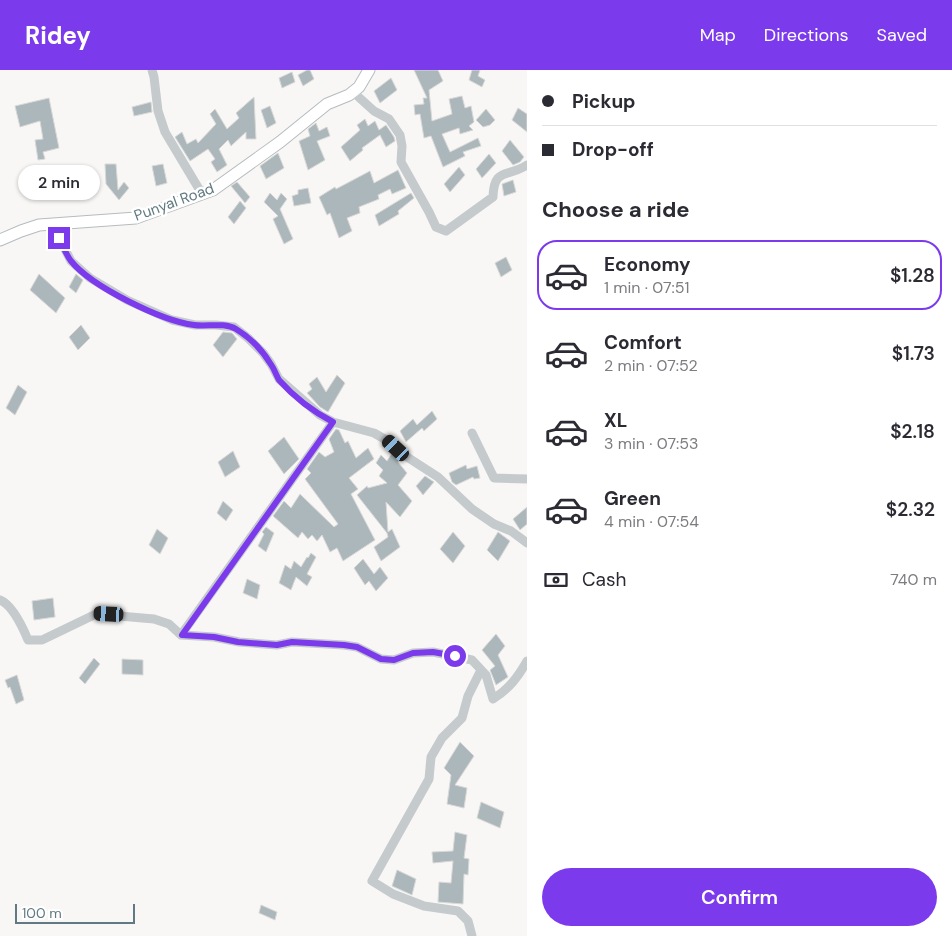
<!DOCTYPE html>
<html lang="en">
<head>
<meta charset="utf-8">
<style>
	body { margin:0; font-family:"DM Sans",sans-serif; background:#f2f2f3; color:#2b2b33; height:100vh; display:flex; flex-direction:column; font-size:19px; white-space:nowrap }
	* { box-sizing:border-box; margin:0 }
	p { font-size:16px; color:#7c7c81 }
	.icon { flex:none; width:28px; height:28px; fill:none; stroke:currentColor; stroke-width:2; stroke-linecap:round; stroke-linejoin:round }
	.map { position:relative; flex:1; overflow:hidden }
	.side { display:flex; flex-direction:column; background:#fff; width:425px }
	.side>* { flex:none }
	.hud { display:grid; align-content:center; height:110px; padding:0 15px; background:#fff }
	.scale { position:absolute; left:15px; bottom:12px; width:120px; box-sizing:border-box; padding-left:5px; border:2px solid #607982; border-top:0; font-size:14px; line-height:18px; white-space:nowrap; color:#607982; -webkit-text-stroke:4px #fff; paint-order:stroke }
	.end { position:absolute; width:22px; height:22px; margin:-11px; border:6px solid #7c3aed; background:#fff; box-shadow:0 0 0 2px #fff }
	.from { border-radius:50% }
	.bubble { position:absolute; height:35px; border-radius:18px; background:#fff; box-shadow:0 1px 4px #0004; font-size:16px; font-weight:600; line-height:35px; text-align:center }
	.car { position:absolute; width:15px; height:30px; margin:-15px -8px; border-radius:6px; box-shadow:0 0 4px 1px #0007; background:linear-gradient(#222 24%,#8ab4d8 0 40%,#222 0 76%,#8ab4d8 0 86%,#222 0) }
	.hud b { display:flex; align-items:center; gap:18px; height:48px; font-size:19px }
	.hud b+b { border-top:1px solid #e1e1e2 }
	.hud i { width:12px; height:12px; background:#2b2b33 }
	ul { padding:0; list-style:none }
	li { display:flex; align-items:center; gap:15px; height:70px; margin:0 10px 8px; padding:0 5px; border:2px solid transparent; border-radius:20px }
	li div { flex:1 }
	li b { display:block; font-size:19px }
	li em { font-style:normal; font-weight:600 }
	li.current { border-color:#7c3aed }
	li>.icon { width:45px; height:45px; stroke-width:1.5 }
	h2 { padding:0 15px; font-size:22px; line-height:60px }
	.pay { display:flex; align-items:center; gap:12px; height:55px; padding:0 15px; font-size:19px }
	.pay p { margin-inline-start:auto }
	.button { display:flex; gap:10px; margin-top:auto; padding:10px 15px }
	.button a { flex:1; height:58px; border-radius:30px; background:#7c3aed; color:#fff; font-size:20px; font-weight:600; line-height:58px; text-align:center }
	header { display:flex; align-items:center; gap:30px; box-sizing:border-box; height:70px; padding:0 25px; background:#7c3aed; color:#fff }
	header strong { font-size:24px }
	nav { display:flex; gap:28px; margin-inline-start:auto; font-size:18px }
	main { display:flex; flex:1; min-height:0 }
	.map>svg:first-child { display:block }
	.building { fill:#abb7ba; stroke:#d9d9d7 }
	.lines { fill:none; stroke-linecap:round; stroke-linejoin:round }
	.major-casing { stroke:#b5bcbf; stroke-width:13 }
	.minor { stroke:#c5cacd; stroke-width:9 }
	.major { stroke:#fff; stroke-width:11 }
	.route { stroke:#7c3aed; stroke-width:6 }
	.labels { text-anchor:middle; stroke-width:5; stroke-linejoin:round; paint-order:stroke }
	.street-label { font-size:15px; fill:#607982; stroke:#fff }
</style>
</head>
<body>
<header>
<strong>Ridey</strong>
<nav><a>Map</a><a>Directions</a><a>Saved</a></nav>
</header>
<main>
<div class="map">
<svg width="527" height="866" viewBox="0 0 527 866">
	<rect width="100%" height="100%" fill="#f8f7f5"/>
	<path class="building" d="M307,0H310L314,9L303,16L298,5Z
		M414,0H438L443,11L429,20L432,51L452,44L449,29L462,26L465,38L471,36L474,52L469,56L473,60L460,64L459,58L442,64L450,82L478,68L481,76L463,82L465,86L443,97L431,66L424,68L420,44L415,45L414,35L424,34L423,28H427Z
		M472,0H480L478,6L485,10L482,17L469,10Z
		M292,2L295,12L282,18L279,8Z
		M391,8L397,20L380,33L374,21Z
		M254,27L256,69H246V62L231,76L228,70L219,79L227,95L217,102L211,92L215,89L208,79L190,91L175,67L182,62L187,74L196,69L198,73L216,54L210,44L215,39L227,59L239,48L236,43Z
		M49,28L59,78L43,82L45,89L38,90L35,70L43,69L40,51L20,57L15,36Z
		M151,32L152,42L134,46L132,37Z
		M270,36L276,53L267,58L261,40Z
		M518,38L527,44V62L512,50Z
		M486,39L495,50L490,55L483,57L476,50Z
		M365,49L368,56L375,51L379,60L386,55L394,67L395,71L386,77L380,65L362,78L363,80L350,91L341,77L360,60L357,55Z
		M316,53L319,61L327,57L330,66L317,71L325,90L308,100L299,71L310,66L308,59Z
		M510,70L524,87L520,92L513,95L502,81Z
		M278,83L284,98L266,109L260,96Z
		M489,84L496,93L482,108L476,99Z
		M105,94H116L118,120L124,112L129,118L119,130L106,114Z
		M163,94L167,113L156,116L152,96Z
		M459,97L465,105L450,122L444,114Z
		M398,100L406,118L392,124L390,119L378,125L379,129L359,137L360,143L347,148L352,161L339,168L330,143L327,145L319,127L335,117L336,119L370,101L374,113Z
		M513,110L516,122L504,126L502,114Z
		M237,112L250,127L245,133L231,116Z
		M308,118L311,133L294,136L292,126L298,124V120Z
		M270,123L277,130L281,123L287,129L280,139L293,169L284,174L273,149L278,146L264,132Z
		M411,123L414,128L398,141L399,144L379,156L375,145Z
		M240,131L246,138L234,154L228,147Z
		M506,187L512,200L501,207L495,193Z
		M39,204L65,228L56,243L30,220Z
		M76,204L83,210L76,223L69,217Z
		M81,255L90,268L78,280L69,267Z
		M223,262L232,263L237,269L223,287L213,275Z
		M337,305L345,313L328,342L320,337L307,323L312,319L309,314L317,307L326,322Z
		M18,315L27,322L15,345L6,338Z
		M432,341L437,349L424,361L422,358L406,372L400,361L413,349L417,355Z
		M336,359L339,360L345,373L348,371L356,388L368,378L374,389L349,408L358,419L351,424L375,470L343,491L337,478L330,482L322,465L317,471L312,465L308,469L302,462L298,468L273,446L284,431L291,438L300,424L334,457L338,454L305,409L311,403L307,399L319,382L325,387L334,382L329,369Z
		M284,367L299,389L284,404L268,381Z
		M233,381L240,397L225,407L218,392Z
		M392,383L400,389L398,392L407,403L398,415L412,431L400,447L386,432L388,462L392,459L400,477L381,491L374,477L388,467L387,463L357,425L367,416L368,418L387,413L379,406L383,400L376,393L381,385L387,391Z
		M466,395L467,399L477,396L480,408L474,409L473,407L456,415L452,412L449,403Z
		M425,406L434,412L423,425L416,416Z
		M223,431L233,440L226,451L217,443Z
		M527,437V454L520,460L513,449Z
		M266,457L274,463L266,482L258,476L264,464L262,462Z
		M157,459L168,468L160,484L149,475Z
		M453,462L465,476L453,493L440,479Z
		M498,462L510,471L498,491L487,480Z
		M311,483L316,487L307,504L312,507L307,516L296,507L291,520L279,513L285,495L291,499L294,491L301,497L307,487L308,488Z
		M363,489L374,504L380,497L388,508L376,521L369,511L365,515L354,498Z
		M247,509L260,515L257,529L243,523Z
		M53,528L55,547L34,550L32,531Z
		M496,564L505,576L498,585L508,607L496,615L490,600L495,596L482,580Z
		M94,588L100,594L85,614L79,608Z
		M122,589L143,590V605L122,604Z
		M17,605L24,630L16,634L10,617L8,618L5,610Z
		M460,672L474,686L455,715L467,718L464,738L447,734L451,705L444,698Z
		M481,732L504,742L500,758L477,748Z
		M455,762L467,765L464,788L469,789L468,805L464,804L463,834L438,832L439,812L451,813L453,791L433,793L432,782L453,781Z
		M397,800L416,809L412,825L392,816Z
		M261,835L277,842L275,850L259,843Z"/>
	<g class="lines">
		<g class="major-casing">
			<path id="major" d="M0,170L21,161L39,155L136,148L213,120L280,72L327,34L349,25L359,17L369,0"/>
		</g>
		<path class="minor" d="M152,0L154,7L158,41L165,62L202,124
			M353,22L374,41L389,49L400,65L402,76L401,92L429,142L436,157L446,161L493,127C494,97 507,108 527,95
			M52,154L71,191L90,208L127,230L172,250L195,255H216L234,257L248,268L263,283L271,294L279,309L320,345L333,352L374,363L388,371L404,385L438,407L472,439L494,454L511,461L527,473
			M472,363L494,408L527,409
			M0,530C12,535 23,558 28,570H42L96,544L154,549L169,554L181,565L214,567L239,572L277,575L292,572L344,575L357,577L381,589L394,590L413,583L433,582L472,590L486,605L493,629C509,619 518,607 527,591
			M181,565L333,352
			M472,866L468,851L458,841L424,836L393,824L372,811L429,709L431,687L442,668L462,648L468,626L481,600"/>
		<use href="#major" class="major"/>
	</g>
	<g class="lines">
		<path class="route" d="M59,168C63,175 66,185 71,191C92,217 162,251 194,255C207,257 224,252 236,259C249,267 262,280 270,293C274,298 276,305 279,310C294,327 314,342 333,352L182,565L214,567L238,572L277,575L292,572L344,575L357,577L381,589L394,590L413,583L433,582L455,586"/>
	</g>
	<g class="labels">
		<g class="street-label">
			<text transform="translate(174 132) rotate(-20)" y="5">Punyal Road</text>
		</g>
	</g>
</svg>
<div class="scale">100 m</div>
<i class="end from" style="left:455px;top:586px"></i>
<i class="end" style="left:59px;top:168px"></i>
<div class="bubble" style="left:18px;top:95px;width:82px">2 min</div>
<i class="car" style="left:396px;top:378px;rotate:313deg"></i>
<i class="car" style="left:109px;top:544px;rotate:273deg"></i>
</div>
<section class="side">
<div class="hud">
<b><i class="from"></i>Pickup</b>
<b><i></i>Drop-off</b>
</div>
<h2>Choose a ride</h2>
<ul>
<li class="current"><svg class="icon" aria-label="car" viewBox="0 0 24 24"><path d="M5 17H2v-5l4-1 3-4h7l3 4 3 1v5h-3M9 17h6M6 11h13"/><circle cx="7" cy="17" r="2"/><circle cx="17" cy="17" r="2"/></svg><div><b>Economy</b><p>1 min · 07:51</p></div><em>$1.28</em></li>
<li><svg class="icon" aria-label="car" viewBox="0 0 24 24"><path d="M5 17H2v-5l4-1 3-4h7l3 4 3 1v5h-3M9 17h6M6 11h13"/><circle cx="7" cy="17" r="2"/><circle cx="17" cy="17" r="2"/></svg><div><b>Comfort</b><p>2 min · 07:52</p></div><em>$1.73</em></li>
<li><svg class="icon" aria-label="car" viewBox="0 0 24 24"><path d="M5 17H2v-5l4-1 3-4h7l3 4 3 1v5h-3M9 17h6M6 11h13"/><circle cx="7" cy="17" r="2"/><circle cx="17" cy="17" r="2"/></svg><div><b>XL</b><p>3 min · 07:53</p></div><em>$2.18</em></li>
<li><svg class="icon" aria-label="car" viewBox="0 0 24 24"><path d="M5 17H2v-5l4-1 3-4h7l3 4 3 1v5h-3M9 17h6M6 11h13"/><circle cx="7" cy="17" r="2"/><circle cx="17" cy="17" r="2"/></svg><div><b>Green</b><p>4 min · 07:54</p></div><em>$2.32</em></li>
</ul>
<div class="pay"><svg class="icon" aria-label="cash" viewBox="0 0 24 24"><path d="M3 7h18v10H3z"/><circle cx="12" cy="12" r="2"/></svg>Cash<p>740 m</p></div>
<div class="button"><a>Confirm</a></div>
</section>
</main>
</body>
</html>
